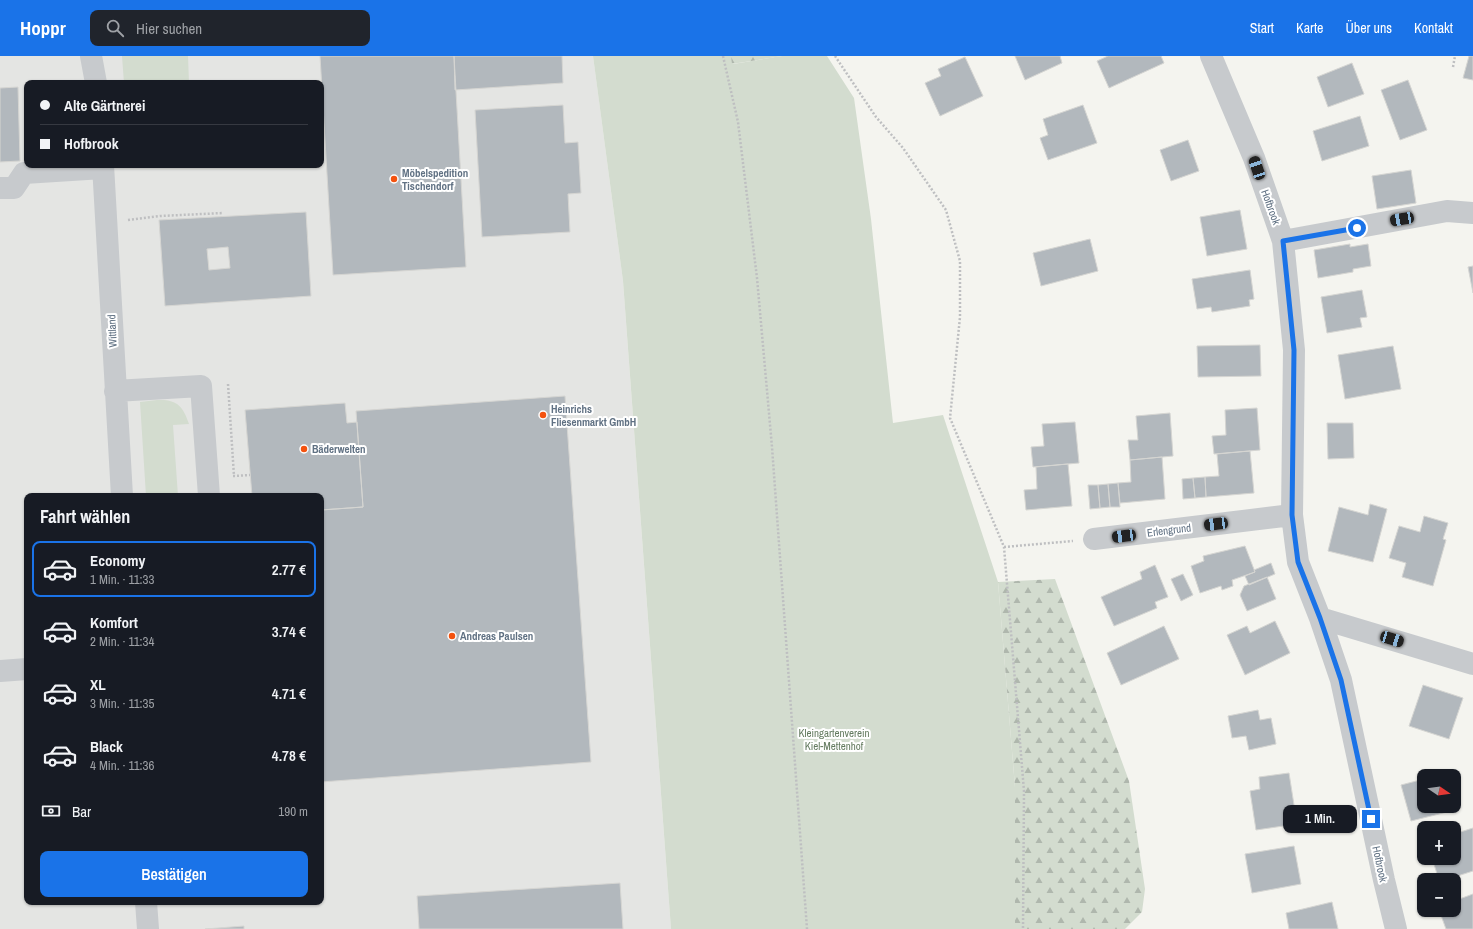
<!DOCTYPE html>
<html lang="de">
<head>
<meta charset="utf-8">
<style>
	body { margin:0; font-family:"Archivo Narrow",sans-serif; background:#20242c; color:#f1f3f6; height:100vh; display:flex; flex-direction:column; font-size:15px; white-space:nowrap }
	* { box-sizing:border-box; margin:0 }
	p { font-size:13px; color:#9ea1a6 }
	.icon { flex:none; width:22px; height:22px; fill:none; stroke:currentColor; stroke-width:2; stroke-linecap:round; stroke-linejoin:round }
	.map { position:relative; flex:1; overflow:hidden }
	.sheet { position:absolute; left:24px; top:437px; width:300px; height:412px; display:flex; flex-direction:column; background:#171b24; border-radius:8px; box-shadow:0 1px 3px #0004 }
	.sheet>* { flex:none }
	.banner { position:absolute; left:24px; top:24px; width:300px; height:88px; border-radius:8px; box-shadow:0 1px 3px #0004; display:grid; align-content:center; height:88px; padding:0 16px; background:#171b24 }
	.needle { width:26px; rotate:103deg }
	.fabs { position:absolute; left:1417px; top:713px; display:grid; gap:8px }
	.fabs a { display:grid; place-items:center; width:44px; height:44px; border-radius:8px; background:#171b24; box-shadow:0 1px 3px #0004; font-size:20px }
	.end { position:absolute; width:18px; height:18px; margin:-9px; border:5px solid #1a73e8; background:#fff; box-shadow:0 0 0 2px #fff }
	.from { border-radius:50% }
	.bubble { position:absolute; height:28px; border-radius:8px; background:#171b24; box-shadow:0 1px 3px #0004; font-size:13px; font-weight:600; line-height:28px; text-align:center }
	.car { position:absolute; width:12px; height:24px; margin:-12px -6px; border-radius:5px; box-shadow:0 0 3px 1px #0007; background:linear-gradient(#222 24%,#8ab4d8 0 40%,#222 0 76%,#8ab4d8 0 86%,#222 0) }
	.banner b { display:flex; align-items:center; gap:14px; height:38px; font-size:15px }
	.banner b+b { border-top:1px solid #363941 }
	.banner i { width:10px; height:10px; background:#f1f3f6 }
	ul { padding:0; list-style:none }
	li { display:flex; align-items:center; gap:12px; height:56px; margin:0 8px 6px; padding:0 8px; border:2px solid transparent; border-radius:8px }
	li div { flex:1 }
	li b { display:block; font-size:15px }
	li em { font-style:normal; font-weight:600 }
	li.current { border-color:#1a73e8 }
	li>.icon { width:36px; height:36px; stroke-width:1.5 }
	h2 { padding:0 16px; font-size:18px; line-height:48px }
	.pay { display:flex; align-items:center; gap:10px; height:44px; padding:0 16px; font-size:15px }
	.pay p { margin-inline-start:auto }
	.primary-button { display:flex; gap:8px; margin-top:auto; padding:8px 16px }
	.primary-button a { flex:1; height:46px; border-radius:8px; background:#1a73e8; color:#fff; font-size:16px; font-weight:600; line-height:46px; text-align:center }
	header { display:flex; align-items:center; gap:24px; box-sizing:border-box; height:56px; padding:0 20px; background:#1a73e8; color:#fff }
	header strong { font-size:19px }
	nav { display:flex; gap:22px; margin-inline-start:auto; font-size:14px }
	.search { width:280px; height:36px; background:#20242c; display:flex; align-items:center; gap:10px; box-sizing:border-box; padding:0 14px; border-radius:8px; color:#9ea1a6; font-size:15px }
	.map>svg:first-child { display:block }
	.built { fill:#e4e5e3; fill-rule:evenodd }
	.green { fill:#d3dccf }
	.forest { fill:url(#forest-firs) }
	.building { fill:#b2b8bd; stroke:#d5d5d2; fill-rule:evenodd }
	.lines { fill:none; stroke-linecap:round; stroke-linejoin:round }
	.path { stroke:#bebfc1; stroke-width:2.5; stroke-dasharray:2 2; stroke-linecap:butt }
	.minor { stroke:#c7cacd; stroke-width:22 }
	.route { stroke:#1a73e8; stroke-width:5 }
	.poi-dot { fill:#f4520f; stroke:#fff; stroke-width:1.5 }
	.labels { text-anchor:middle; stroke-width:4; stroke-linejoin:round; paint-order:stroke }
	.poi-label { font-size:11px; font-weight:bold; fill:#607183; stroke:#fff; text-anchor:start }
	.street-label { font-size:11px; fill:#607183; stroke:#fff }
	.park-label { font-size:11px; fill:#637a5f; stroke:#fff }
</style>
</head>
<body>
<header>
<strong>Hoppr</strong>
<div class="search"><svg class="icon" aria-label="search" viewBox="0 0 24 24"><circle cx="10" cy="10" r="6"/><path d="M15 15l6 6"/></svg>Hier suchen</div>
<nav><a>Start</a><a>Karte</a><a>Über uns</a><a>Kontakt</a></nav>
</header>
<div class="map">
<svg width="1473" height="873" viewBox="0 0 1473 873">
	<defs>
		<pattern id="forest-firs" width="22" height="20" patternUnits="userSpaceOnUse"><rect width="22" height="20" fill="#d3dccf"/><path d="M5 1l3.5 6h-7zM16 11l3.5 6h-7z" fill="#afb7ad"/></pattern>
	</defs>
	<rect width="100%" height="100%" fill="#f4f4ef"/>
	<path class="built" d="M0,0H593L623,225L671,873H0ZM27,27H321V109H27ZM27,440H321V846H27Z"/>
	<path class="green" d="M122,0H188L189,27H124Z
		M593,0H731L733,8L782,0H827L854,42L871,163L893,367L943,359L998,526L1015,731V873H671L623,225Z
		M157,344C177,343 183,350 189,368L173,369L178,440H146L140,346Z"/>
	<path class="forest" d="M731,0H782L732,8Z
		M1055,523L1129,725L1145,833L1142,856L1125,873H1015V731L998,526Z"/>
	<path class="building" d="M320,0H454L466,211L333,219Z
		M454,0H562L563,27L455,34Z
		M1015,0H1060L1062,7L1025,24Z
		M1108,0H1161L1164,7L1109,32L1097,5Z
		M1469,0H1473V24L1463,22Z
		M965,1L983,40L940,60L925,27L941,20L938,13Z
		M1352,7L1364,38L1328,51L1317,21Z
		M1408,24L1427,74L1400,84L1381,34Z
		M18,31L20,105L0,106V32Z
		M563,49L565,87L578,86L581,137L568,138L570,176L482,181L475,54Z
		M1083,49L1097,87L1048,104L1040,82L1048,79L1043,63Z
		M1360,60L1369,90L1322,105L1313,75Z
		M1188,84L1199,115L1171,125L1160,94Z
		M1411,114L1416,147L1377,153L1372,120Z
		M1240,154L1247,193L1207,200L1200,161Z
		M306,156L311,240L165,250L159,164ZM228,191L230,212L209,214L207,193Z
		M1090,183L1098,215L1041,230L1033,197Z
		M1350,188V191L1368,188L1371,210L1353,213V216L1318,222L1314,194Z
		M1473,210V237L1468,211Z
		M1250,214L1254,243L1249,244L1250,250L1212,256L1211,251L1197,253L1192,223Z
		M1362,234L1367,261L1360,262L1362,271L1327,277L1321,241Z
		M1260,289L1261,320L1198,321L1197,290Z
		M1393,290L1401,333L1345,343L1338,299Z
		M565,340L591,706L321,726V454L363,451L356,355Z
		M345,347L347,367L357,366L363,451L321,454V440H252L245,354Z
		M1257,352L1260,394L1214,398L1212,380L1226,379L1225,354Z
		M1170,357L1173,400L1130,404L1128,384H1138L1136,360Z
		M1075,366L1079,407L1033,411L1031,391L1044,390L1042,368Z
		M1327,367H1353L1354,402L1328,403Z
		M1250,395L1254,437L1206,441L1205,421L1219,420L1217,398Z
		M1162,401L1165,443L1120,447L1118,427L1131,426L1130,404Z
		M1068,408L1072,450L1026,454L1024,434L1037,433L1036,411Z
		M1205,421L1206,441L1195,442L1193,422Z
		M1193,422L1195,442L1183,443L1182,423Z
		M1118,427L1120,451H1110L1108,428Z
		M1108,428L1110,451L1100,452L1098,429Z
		M1088,429H1098L1100,452L1090,453Z
		M1370,448L1387,453L1373,506L1328,495L1339,451L1368,459Z
		M1424,460L1448,467L1443,483L1446,484L1433,530L1402,521L1406,507L1389,502L1399,470L1420,476Z
		M1245,490L1255,516L1232,524L1233,530L1222,534L1221,530L1200,537L1191,510L1204,505L1203,500Z
		M1271,507L1275,518L1249,529L1245,520L1255,516L1254,514Z
		M1155,509L1168,541L1155,546L1157,552L1114,570L1101,541L1142,523L1140,516Z
		M1183,518L1193,539L1181,545L1171,523Z
		M1267,521L1276,543L1247,555L1240,539L1244,530Z
		M1275,565L1290,597L1245,619L1227,579L1247,570L1250,577Z
		M1164,570L1179,603L1121,629L1107,597Z
		M1423,629L1463,642L1449,683L1409,670Z
		M1258,654L1260,664L1271,662L1276,688L1249,694L1246,680L1232,682L1228,660Z
		M1289,717L1297,768L1256,774L1250,735L1260,733L1259,721Z
		M1424,723V750H1450L1451,755L1411,765L1401,729Z
		M1473,772V815L1445,824H1439L1432,802H1454V778Z
		M1294,790L1301,828L1252,837L1245,798Z
		M620,827L623,873H419L417,840Z
		M1473,838V873H1446L1439,854H1454V845Z
		M1332,846L1338,873H1289L1286,857Z
		M244,870V873H205Z"/>
	<g class="lines">
		<path class="path" d="M723,0L738,66L757,222L772,391L807,873
			M835,0L876,61L903,92L946,154L960,205V261L950,362L1004,491L1024,735L1023,873
			M1453,11L1455,0
			M128,164L160,160L223,157
			M228,328L234,420
			M233,420L250,419
			M1004,491L1073,485"/>
		<path class="minor" d="M91,0L96,27
			M1211,0L1254,102L1283,185L1294,294L1292,459L1298,506L1320,562L1341,624L1384,824L1396,873
			M103,109L122,440
			M0,132H14L24,117L103,112
			M1283,185L1447,155L1473,157
			M115,335L201,330L209,440
			M1094,483L1292,459
			M1320,562L1473,608
			M0,615L27,613
			M146,846L148,873"/>
	</g>
	<g class="lines">
		<path class="route" d="M1357,172L1283,185L1294,294L1292,459L1298,506L1320,562L1341,624L1371,763"/>
	</g>
	<g class="poi-dot">
		<circle cx="394" cy="123" r="4"/>
		<circle cx="543" cy="359" r="4"/>
		<circle cx="304" cy="393" r="4"/>
		<circle cx="452" cy="580" r="4"/>
	</g>
	<g class="labels">
		<g class="poi-label">
			<text x="402" y="121">Möbelspedition<tspan x="402" dy="13">Tischendorf</tspan></text>
			<text x="551" y="357">Heinrichs<tspan x="551" dy="13">Fliesenmarkt GmbH</tspan></text>
			<text x="312" y="397">Bäderwelten</text>
			<text x="460" y="584">Andreas Paulsen</text>
		</g>
		<g class="street-label">
			<text transform="translate(1271 151) rotate(70)" y="4">Hofbrook</text>
			<text transform="translate(112 275) rotate(-93)" y="4">Wittland</text>
			<text transform="translate(1169 474) rotate(-7)" y="4">Erlengrund</text>
			<text transform="translate(1380 808) rotate(78)" y="4">Hofbrook</text>
		</g>
		<g class="park-label">
			<text x="834" y="681">Kleingartenverein<tspan x="834" dy="13">Kiel-Mettenhof</tspan></text>
		</g>
	</g>
</svg>
<div class="fabs">
<a><svg class="needle" viewBox="-14 -14 28 28"><path d="M0-13l5 13h-10z" fill="#e53935"/><path d="M0 13l5-13h-10z" fill="#9ea1a6"/></svg></a>
<a>+</a>
<a>−</a>
</div>
<i class="end from" style="left:1357px;top:172px"></i>
<i class="end" style="left:1371px;top:763px"></i>
<div class="bubble" style="left:1283px;top:749px;width:74px">1 Min.</div>
<i class="car" style="left:1257px;top:112px;rotate:341deg"></i>
<i class="car" style="left:1402px;top:163px;rotate:260deg"></i>
<i class="car" style="left:1216px;top:468px;rotate:263deg"></i>
<i class="car" style="left:1124px;top:480px;rotate:263deg"></i>
<i class="car" style="left:1392px;top:583px;rotate:107deg"></i>
<div class="banner">
<b><i class="from"></i>Alte Gärtnerei</b>
<b><i></i>Hofbrook</b>
</div>
<section class="sheet">
<h2>Fahrt wählen</h2>
<ul>
<li class="current"><svg class="icon" aria-label="car" viewBox="0 0 24 24"><path d="M5 17H2v-5l4-1 3-4h7l3 4 3 1v5h-3M9 17h6M6 11h13"/><circle cx="7" cy="17" r="2"/><circle cx="17" cy="17" r="2"/></svg><div><b>Economy</b><p>1 Min. · 11:33</p></div><em>2.77 €</em></li>
<li><svg class="icon" aria-label="car" viewBox="0 0 24 24"><path d="M5 17H2v-5l4-1 3-4h7l3 4 3 1v5h-3M9 17h6M6 11h13"/><circle cx="7" cy="17" r="2"/><circle cx="17" cy="17" r="2"/></svg><div><b>Komfort</b><p>2 Min. · 11:34</p></div><em>3.74 €</em></li>
<li><svg class="icon" aria-label="car" viewBox="0 0 24 24"><path d="M5 17H2v-5l4-1 3-4h7l3 4 3 1v5h-3M9 17h6M6 11h13"/><circle cx="7" cy="17" r="2"/><circle cx="17" cy="17" r="2"/></svg><div><b>XL</b><p>3 Min. · 11:35</p></div><em>4.71 €</em></li>
<li><svg class="icon" aria-label="car" viewBox="0 0 24 24"><path d="M5 17H2v-5l4-1 3-4h7l3 4 3 1v5h-3M9 17h6M6 11h13"/><circle cx="7" cy="17" r="2"/><circle cx="17" cy="17" r="2"/></svg><div><b>Black</b><p>4 Min. · 11:36</p></div><em>4.78 €</em></li>
</ul>
<div class="pay"><svg class="icon" aria-label="cash" viewBox="0 0 24 24"><path d="M3 7h18v10H3z"/><circle cx="12" cy="12" r="2"/></svg>Bar<p>190 m</p></div>
<div class="primary-button"><a>Bestätigen</a></div>
</section>
</div>
</body>
</html>
